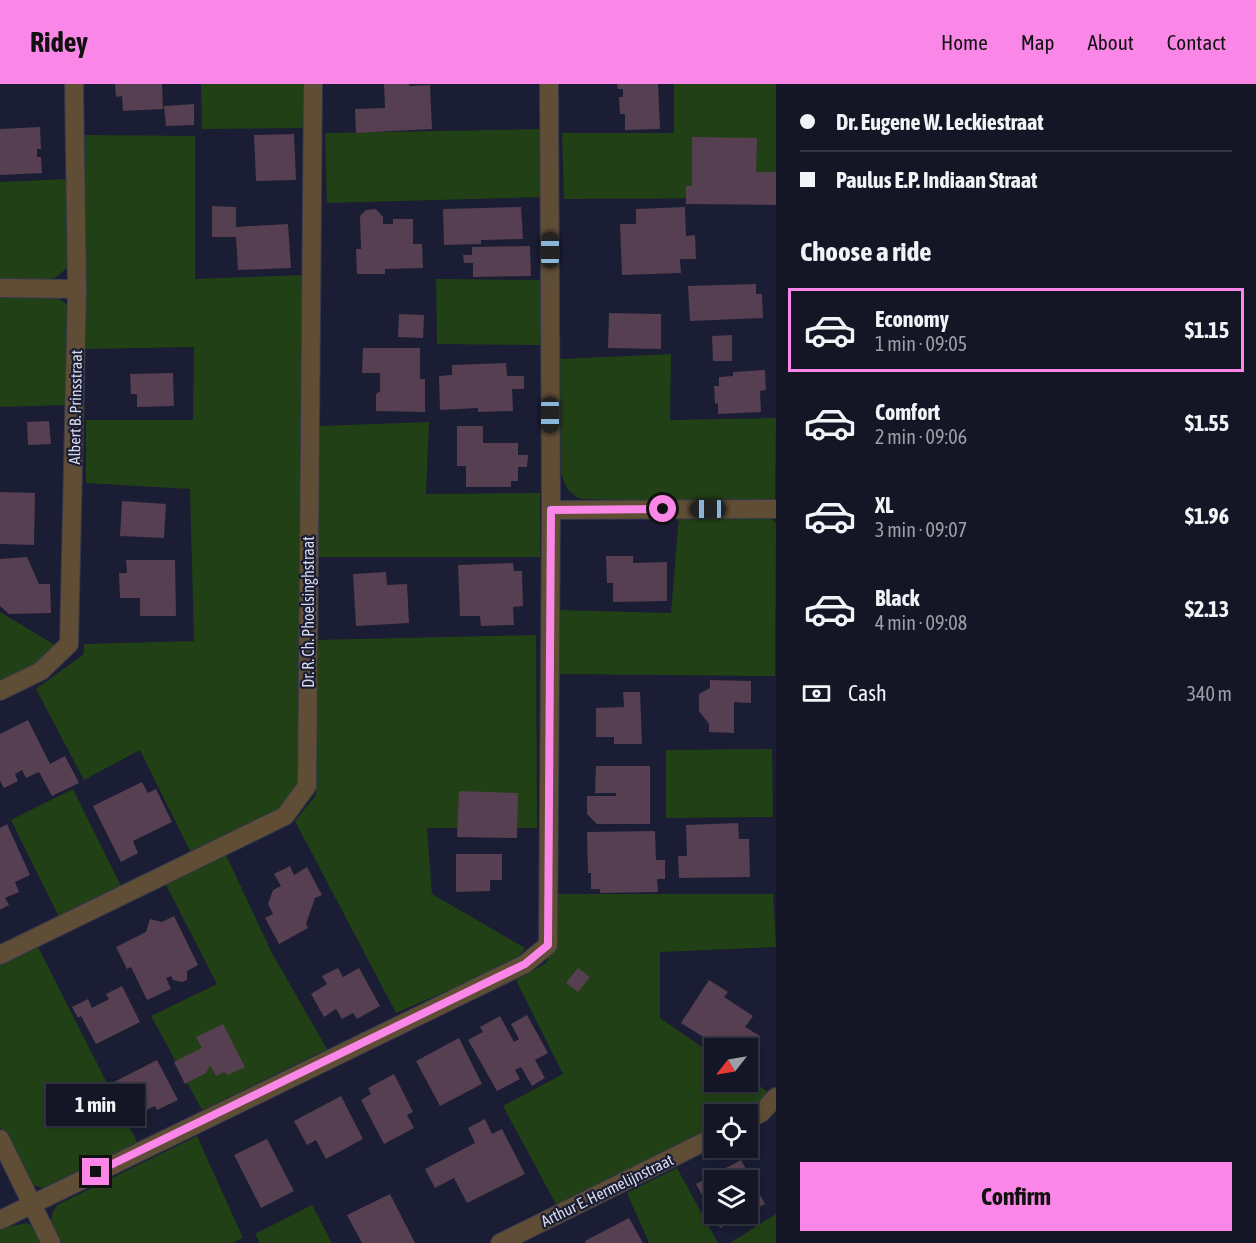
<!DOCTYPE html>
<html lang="en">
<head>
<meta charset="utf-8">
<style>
	body { margin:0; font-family:"Asap Condensed",sans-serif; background:#212332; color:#f1f3f6; height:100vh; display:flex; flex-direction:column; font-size:22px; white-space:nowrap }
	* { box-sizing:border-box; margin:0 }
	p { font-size:20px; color:#9d9fa7 }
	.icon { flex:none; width:33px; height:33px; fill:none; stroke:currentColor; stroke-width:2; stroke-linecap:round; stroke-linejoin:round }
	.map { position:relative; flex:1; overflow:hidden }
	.details { display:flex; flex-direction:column; background:#141626; width:480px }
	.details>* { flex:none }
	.top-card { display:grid; align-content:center; height:132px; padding:0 24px; background:#141626 }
	.needle { width:39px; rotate:239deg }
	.buttons { position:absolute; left:704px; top:954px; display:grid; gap:12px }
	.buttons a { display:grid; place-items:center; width:54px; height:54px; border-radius:0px; background:#141626; box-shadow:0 3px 9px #0003,0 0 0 2px #333543; font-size:30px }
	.end { position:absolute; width:27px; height:27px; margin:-14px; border:8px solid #fa87e7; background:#111; box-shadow:0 0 0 3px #111 }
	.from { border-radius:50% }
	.bubble { position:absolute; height:42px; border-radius:0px; background:#141626; box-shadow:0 3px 9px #0003,0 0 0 2px #333543; font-size:20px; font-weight:700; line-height:42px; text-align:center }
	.car { position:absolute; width:18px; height:36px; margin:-18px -9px; border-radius:8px; box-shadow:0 0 4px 2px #0007; background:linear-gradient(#222 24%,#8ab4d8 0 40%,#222 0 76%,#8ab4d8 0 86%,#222 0) }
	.top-card b { display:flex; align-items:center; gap:21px; height:57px; font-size:22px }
	.top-card b+b { border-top:2px solid #333543 }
	.top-card i { width:15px; height:15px; background:#f1f3f6 }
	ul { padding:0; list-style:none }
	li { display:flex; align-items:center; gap:18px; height:84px; margin:0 12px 9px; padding:0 12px; border:3px solid transparent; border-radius:0px }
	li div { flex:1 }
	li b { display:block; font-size:22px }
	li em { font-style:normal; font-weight:700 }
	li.on { border-color:#fa87e7 }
	li>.icon { width:54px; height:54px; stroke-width:1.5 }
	h2 { padding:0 24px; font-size:27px; line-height:72px }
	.pay { display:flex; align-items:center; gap:15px; height:66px; padding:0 24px; font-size:22px }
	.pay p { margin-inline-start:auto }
	.action { display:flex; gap:12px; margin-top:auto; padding:12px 24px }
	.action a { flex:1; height:69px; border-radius:0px; background:#fa87e7; color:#111; font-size:24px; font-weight:700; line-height:69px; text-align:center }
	header { display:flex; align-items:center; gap:36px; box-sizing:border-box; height:84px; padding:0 30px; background:#fa87e7; color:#111 }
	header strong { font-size:28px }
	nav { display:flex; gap:33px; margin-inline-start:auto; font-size:21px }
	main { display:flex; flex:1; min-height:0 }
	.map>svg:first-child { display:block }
	.green { fill:#214015 }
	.building { fill:#563f50 }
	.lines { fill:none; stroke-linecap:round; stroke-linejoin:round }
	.minor-casing { stroke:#35384d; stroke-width:20 }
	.minor { stroke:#604d35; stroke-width:18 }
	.route { stroke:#fa87e7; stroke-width:8 }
	.labels { text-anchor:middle; stroke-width:4.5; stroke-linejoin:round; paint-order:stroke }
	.street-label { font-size:16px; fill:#d8dbea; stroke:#1a1d33 }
</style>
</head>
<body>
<header>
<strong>Ridey</strong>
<nav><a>Home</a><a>Map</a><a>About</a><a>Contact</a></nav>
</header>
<main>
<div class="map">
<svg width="776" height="1159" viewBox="0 0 776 1159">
	<rect width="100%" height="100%" fill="#1a1d33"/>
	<path class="green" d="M201,0H305L304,44L202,45Z
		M674,0H776V114L564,115L562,49H674Z
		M545,45L546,113L327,119L325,49Z
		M85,51L195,52V195L305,191L299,686C299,692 299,699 297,704C289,731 216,756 190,767L140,666L84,696L36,605L84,570V560L194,557L190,405L86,399V336H193L194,263L85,265Z
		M68,95L70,171L67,184L56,193L44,199H0V98Z
		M436,195L543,196V261L437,260Z
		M0,214H58L66,220L71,231L68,321L0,323Z
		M671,270L670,336L776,334L775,416L762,419L581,415C568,409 565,402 561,389L560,275Z
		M429,338L426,410L540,409V473H317L319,342Z
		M679,432H768L776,439L775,592L557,590L558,526L671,529Z
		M0,528L55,561L48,573L0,598Z
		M536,551L537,744H427L432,810L525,864L516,877L396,929L295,737L316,711L315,556Z
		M772,665L773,733L666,734V666Z
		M73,705L122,804L60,835L11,736Z
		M226,771L272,869L327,965L202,1026L151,932L217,900L166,801Z
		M556,810H773L776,863L660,868V934L714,971V998H747V994L771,1010C748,1030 744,1030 714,1030V1044L557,1122L503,1022L563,990L516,896L546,879L556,859Z
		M37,861L137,1058L46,1105L34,1101L23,1092L0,1042V878Z
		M197,1052L243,1154L233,1159H59C51,1143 47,1137 57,1121Z
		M677,1084L718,1159H649L627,1109Z
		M312,1121L332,1159H260L255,1150Z
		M776,1130V1159H730Z
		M28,1139L37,1148L42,1159H0V1146L6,1143Z"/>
	<path class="building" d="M115,0H162L163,25L123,27L122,12L116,13Z
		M384,0H409V2L430,1L432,45L356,49L355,25L385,24Z
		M617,0H658L660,45L625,46V30H620L619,13H623V5H618Z
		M194,20V41L166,42L164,22Z
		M40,43L41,65H37V73H41L42,89L0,91V45Z
		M294,50L296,96L256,97L254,51Z
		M692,53L757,54L756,88H776V121L686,120V102H692Z
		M212,122L236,123V143L288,140L291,184L238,186L236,153H212Z
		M521,123L523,155L481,156V160L444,161L443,125Z
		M685,123L686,152L695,151L696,175H680L681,189L622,191L620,140H636V125Z
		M376,125L383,133V140H393V135H413V160H422L423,184L385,185V190H357L356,165H361L360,132L366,126Z
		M530,162L531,192L473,193V179H464L463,171H472V163Z
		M756,200V210H762L763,234L690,237L688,202Z
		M609,229L661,230V265L608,264Z
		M399,230L424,231L423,254L398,253Z
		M732,251V277H713L712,252Z
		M363,264H420V295H425V328L376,327V310L380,307V289H362Z
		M506,279L507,292H524V305H512L513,327L478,328V324L440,326L439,292L452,291V281Z
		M765,286L766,306L760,307L761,328L718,330V319L715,320L714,302H719V293L733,292V288Z
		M173,289L174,322L137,323V310H131L130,290Z
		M49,337L51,360L28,361L27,338Z
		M457,342H483V359H518V371H528L527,383H518V397H511V403H466V382H457Z
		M0,408L35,409L34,461L0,460Z
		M122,417L166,420L164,454L120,452Z
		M606,472H633V479L667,478V517L613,518V499H607Z
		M27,473L39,500H50L51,529L9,530L0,522V475Z
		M126,476H175L176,532H140V514H120L119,489H127Z
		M513,479L514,487H522L523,522L513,523L514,541L481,542L480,532H460L458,481Z
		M386,488L387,501L407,500L409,539L356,542L353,490Z
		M710,596L751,597V619L734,618V649L709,648V640L699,627V610L710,604Z
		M623,608H640L642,660H614V653H596V624L624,623Z
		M28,636L50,680L65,672L79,699L52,712L39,688L26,694L22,686L15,690L18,697L4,704L0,697V650Z
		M596,682H650V740H597L587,730V712H616V709H595Z
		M142,698L148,709L156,705L172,738L133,757L138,769L121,778L93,722Z
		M459,707L518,709L517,754L457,753Z
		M738,739L739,755H749L750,793L679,794L678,772H687L686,741Z
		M7,740L30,791L15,798L19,808L5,814L9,821L0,826V744Z
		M655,747L656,776H665V795H657L658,808L600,809V805H591V789H588L587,748Z
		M456,770H502V796H490V807L456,808Z
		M290,782L294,791L307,783L322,811L315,814L306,840L308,844L279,860L265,834L273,830L268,820L273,806L281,802L274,790Z
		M174,832L198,881L187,887V896L182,898L173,896L171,892L166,894L171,905L147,916L131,883L127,885L116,863L146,848L150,835L162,838Z
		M338,884L343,893L359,884L380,922L357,935L353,929L342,935L336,925L324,933L311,910L327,900L322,892Z
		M578,884L590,893L578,908L566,899Z
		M709,896L728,908L724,913L753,932L745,943L760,952L747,972V964H721L681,939Z
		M122,902L140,938L96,960L81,932L78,934L72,923L88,915L92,924L109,915L106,910Z
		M527,931L548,969L535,976L545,994L532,1002L521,983L515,986L520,995L497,1007L468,956L483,948L480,943L500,932L514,958L519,955L511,940Z
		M223,940L245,983L228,991L224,988L216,992L210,981L206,989L185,1000L174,978L202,964L196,953Z
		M459,954L482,1000L440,1022L416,977Z
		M157,976L178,1016L157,1026L155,1022L132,1033L114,998Z
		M394,990L413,1028L407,1031L414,1044L384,1060L361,1016L371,1010L368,1004Z
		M341,1012L363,1055L326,1075L316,1056L307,1061L294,1037Z
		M485,1035L492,1050L502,1045L525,1090L467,1119L454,1094L435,1104L425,1085L475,1059L468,1044Z
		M267,1055L294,1107L261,1124L234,1071Z
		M741,1076L765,1120L747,1129V1096H714V1130H746L720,1144L696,1100Z
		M390,1110L415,1159H362L347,1131Z
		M629,1134L643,1159H586L585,1157Z"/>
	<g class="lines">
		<g class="minor-casing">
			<path id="minor" d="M0,204L77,205
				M551,426L776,425
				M0,607L41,587L69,560L77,205L74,0
				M0,871L285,732L307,702L313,0
				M747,1036L761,1029L776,1013
				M0,1055L51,1159
				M0,1136L525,880L548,861L551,426L549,0
				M500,1159L714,1053"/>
		</g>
		<use href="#minor" class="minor"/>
	</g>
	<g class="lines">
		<path class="route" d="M96,1088L525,880L548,861L551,426L663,425"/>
	</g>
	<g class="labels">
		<g class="street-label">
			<text transform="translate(75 323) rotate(-89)" y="6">Albert B. Prinsstraat</text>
			<text transform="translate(308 528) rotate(-90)" y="6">Dr. R. Ch. Phoelsinghstraat</text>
			<text transform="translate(607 1106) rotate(-26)" y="6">Arthur E. Hermelijnstraat</text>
		</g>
	</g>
</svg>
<div class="buttons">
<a><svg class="needle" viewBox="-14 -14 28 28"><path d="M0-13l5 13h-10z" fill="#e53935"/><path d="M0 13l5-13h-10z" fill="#9d9fa7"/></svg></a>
<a><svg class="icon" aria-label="locate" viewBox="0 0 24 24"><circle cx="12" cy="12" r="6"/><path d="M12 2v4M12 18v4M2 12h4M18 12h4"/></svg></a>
<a><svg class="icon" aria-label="layers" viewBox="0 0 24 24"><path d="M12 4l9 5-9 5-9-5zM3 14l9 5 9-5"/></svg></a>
</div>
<i class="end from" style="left:663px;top:425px"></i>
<i class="end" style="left:96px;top:1088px"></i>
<div class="bubble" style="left:46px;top:1000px;width:99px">1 min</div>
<i class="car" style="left:550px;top:166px;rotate:0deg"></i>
<i class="car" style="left:550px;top:331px;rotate:180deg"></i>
<i class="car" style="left:708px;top:425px;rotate:270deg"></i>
</div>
<section class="details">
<div class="top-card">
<b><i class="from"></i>Dr. Eugene W. Leckiestraat</b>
<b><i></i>Paulus E.P. Indiaan Straat</b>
</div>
<h2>Choose a ride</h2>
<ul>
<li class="on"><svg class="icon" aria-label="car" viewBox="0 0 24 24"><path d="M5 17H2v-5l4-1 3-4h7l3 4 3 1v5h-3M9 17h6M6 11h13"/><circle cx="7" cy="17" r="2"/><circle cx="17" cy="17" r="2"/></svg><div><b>Economy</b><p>1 min · 09:05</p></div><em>$1.15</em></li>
<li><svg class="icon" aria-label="car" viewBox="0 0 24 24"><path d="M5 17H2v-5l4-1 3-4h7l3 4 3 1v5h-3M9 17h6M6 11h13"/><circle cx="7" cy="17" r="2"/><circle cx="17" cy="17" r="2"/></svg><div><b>Comfort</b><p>2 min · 09:06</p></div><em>$1.55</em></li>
<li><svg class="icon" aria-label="car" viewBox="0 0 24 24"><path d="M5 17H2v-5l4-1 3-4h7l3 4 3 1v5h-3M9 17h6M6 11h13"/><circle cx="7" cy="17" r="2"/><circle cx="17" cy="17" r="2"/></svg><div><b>XL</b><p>3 min · 09:07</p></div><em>$1.96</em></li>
<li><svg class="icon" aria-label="car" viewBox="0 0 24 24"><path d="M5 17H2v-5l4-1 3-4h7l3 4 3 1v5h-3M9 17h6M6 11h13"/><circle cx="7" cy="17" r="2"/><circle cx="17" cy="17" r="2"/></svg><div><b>Black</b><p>4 min · 09:08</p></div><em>$2.13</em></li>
</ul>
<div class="pay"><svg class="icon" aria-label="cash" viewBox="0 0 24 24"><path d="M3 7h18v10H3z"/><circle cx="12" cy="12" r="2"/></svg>Cash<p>340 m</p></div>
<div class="action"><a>Confirm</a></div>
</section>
</main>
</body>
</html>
